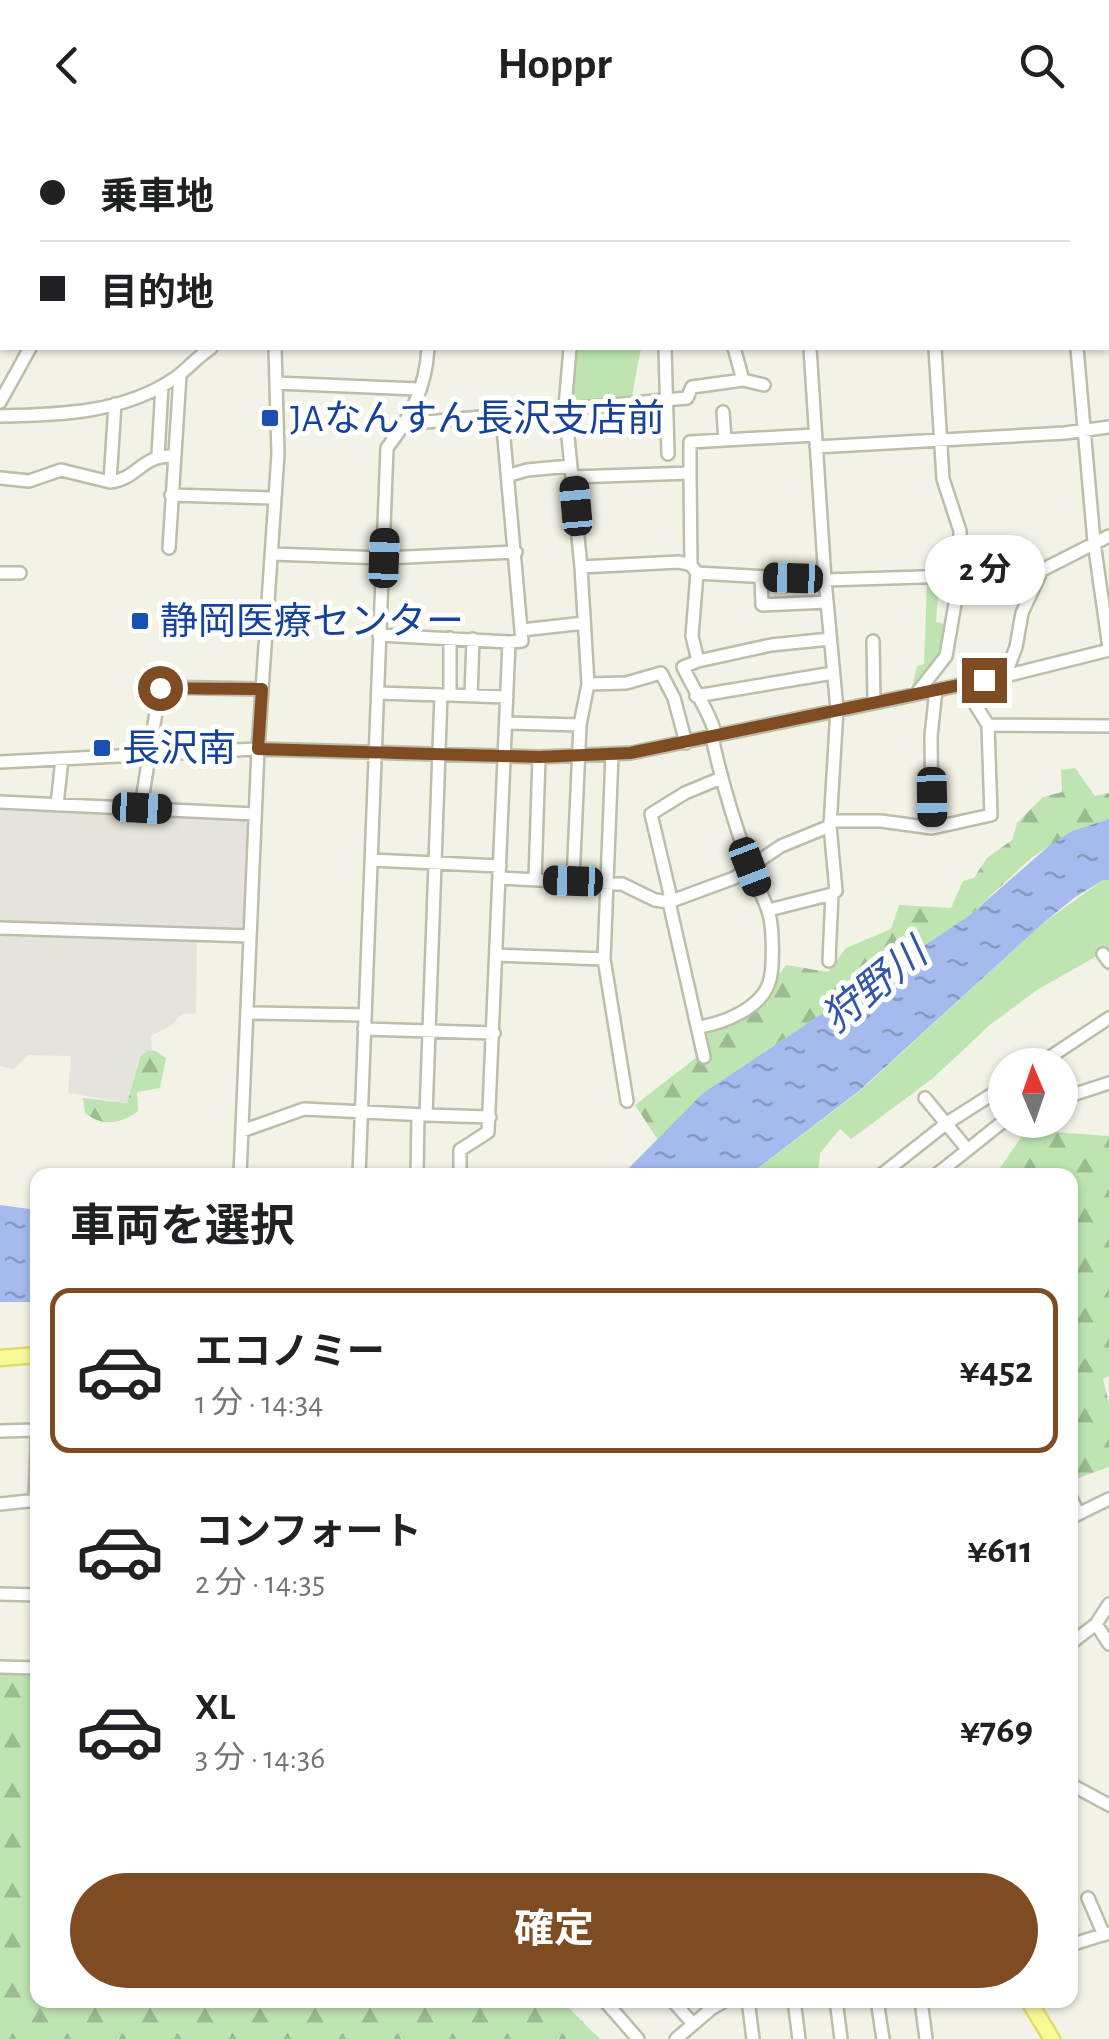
<!DOCTYPE html>
<html lang="ja">
<head>
<meta charset="utf-8">
<style>
	body { margin:0; font-family:"Alegreya Sans","Noto Sans JP",sans-serif; background:#f6f6f6; color:#202124; height:100vh; display:flex; flex-direction:column; font-size:38px; white-space:nowrap }
	* { box-sizing:border-box; margin:0 }
	p { font-size:32px; color:#757577 }
	.icon { flex:none; width:55px; height:55px; fill:none; stroke:currentColor; stroke-width:2; stroke-linecap:round; stroke-linejoin:round }
	.map { position:relative; flex:1; overflow:hidden }
	.details { position:absolute; left:30px; top:1038px; width:1048px; height:840px; display:flex; flex-direction:column; background:#fff; border-radius:20px; box-shadow:0 2px 8px #0004 }
	.details>* { flex:none }
	.banner { position:absolute; left:0px; top:0px; width:1110px; height:220px; box-shadow:0 2px 8px #0004; display:grid; align-content:center; height:220px; padding:0 40px; background:#fff }
	.needle { width:65px; rotate:358deg }
	.fabs { position:absolute; left:988px; top:918px; display:grid; gap:20px }
	.fabs a { display:grid; place-items:center; width:90px; height:90px; border-radius:50%; background:#fff; box-shadow:0 2px 8px #0004; font-size:50px }
	.end { position:absolute; width:45px; height:45px; margin:-22px; border:12px solid #7e4b22; background:#fff; box-shadow:0 0 0 5px #fff }
	.from { border-radius:50% }
	.bubble { position:absolute; height:70px; border-radius:35px; background:#fff; box-shadow:0 2px 8px #0004; font-size:32px; font-weight:700; line-height:70px; text-align:center }
	.car { position:absolute; width:30px; height:60px; margin:-30px -15px; border-radius:12px; box-shadow:0 0 8px 2px #0007; background:linear-gradient(#222 24%,#8ab4d8 0 40%,#222 0 76%,#8ab4d8 0 86%,#222 0) }
	.banner b { display:flex; align-items:center; gap:35px; height:95px; font-size:38px }
	.banner b+b { border-top:2px solid #e0e0e0 }
	.banner i { width:25px; height:25px; background:#202124 }
	ul { padding:0; list-style:none }
	li { display:flex; align-items:center; gap:30px; height:165px; margin:0 20px 15px; padding:0 20px; border:5px solid transparent; border-radius:20px }
	li div { flex:1 }
	li b { display:block; font-size:38px }
	li em { font-style:normal; font-weight:700 }
	li.on { border-color:#7e4b22 }
	li>.icon { width:90px; height:90px; stroke-width:1.5 }
	h2 { padding:0 40px; font-size:45px; line-height:120px }
	.button { display:flex; gap:20px; margin-top:auto; padding:20px 40px }
	.button a { flex:1; height:115px; border-radius:60px; background:#7e4b22; color:#fff; font-size:40px; font-weight:700; line-height:115px; text-align:center }
	header { display:flex; justify-content:space-between; align-items:center; height:130px; padding:0 40px; background:#fff; font-size:45px; font-weight:700 }
	.map>svg:first-child { display:block }
	.industrial { fill:#e5e3db }
	.grass { fill:#bee5b1 }
	.forest { fill:url(#forest-firs) }
	.water { fill:url(#water-ripples) }
	.lines { fill:none; stroke-linecap:round; stroke-linejoin:round }
	.river { stroke:#a5baed; stroke-width:15 }
	.minor-casing { stroke:#bdbda9; stroke-width:16 }
	.major-casing { stroke:#dedf68; stroke-width:19 }
	.minor { stroke:#fff; stroke-width:11 }
	.major { stroke:#f8fa98; stroke-width:14 }
	.route { stroke:#7e4b22; stroke-width:12 }
	.transit-dot { fill:#1a4fb4; stroke:#fff; stroke-width:4 }
	.labels { text-anchor:middle; stroke-width:10; stroke-linejoin:round; paint-order:stroke }
	.transit-label { font-size:38px; fill:#164399; stroke:#fff; text-anchor:start }
	.water-label { font-size:40px; font-style:italic; fill:#3355ac; stroke:#fff }
</style>
</head>
<body>
<header><svg class="icon" aria-label="back" viewBox="0 0 24 24"><path d="M15 5l-7 7 7 7"/></svg>Hoppr<svg class="icon" aria-label="search" viewBox="0 0 24 24"><circle cx="10" cy="10" r="6"/><path d="M15 15l6 6"/></svg></header>
<div class="map">
<svg width="1109" height="1909" viewBox="0 0 1109 1909">
	<defs>
		<pattern id="forest-firs" width="22" height="20" patternUnits="userSpaceOnUse" patternTransform="scale(2.5)"><rect width="22" height="20" fill="#bee5b1"/><path d="M5 1l3.5 6h-7zM16 11l3.5 6h-7z" fill="#9cbb91"/></pattern>
		<pattern id="water-ripples" width="26" height="14" patternUnits="userSpaceOnUse" patternTransform="scale(2.5)"><rect width="26" height="14" fill="#a5baed"/><path d="M2 4q2-2 4 0t4 0M15 11q2-2 4 0t4 0" fill="none" stroke="#8899c1"/></pattern>
	</defs>
	<rect width="100%" height="100%" fill="#f2f2e6"/>
	<path class="industrial" d="M0,675L249,686L244,800L0,791Z
		M0,803L197,810L196,883L182,884L171,896L151,906L152,919L139,928L127,973L68,963L71,926L28,925L14,939L0,936Z"/>
	<path class="grass" d="M574,218H641L632,265L569,273Z
		M939,452L936,492L951,496L940,531L922,547L910,567L917,536L924,534L927,453Z
		M1103,750H1109V819L1037,860L991,894L932,949L851,1009L840,999L820,1023L818,1045H749L860,961L1042,794Z"/>
	<path class="forest" d="M1075,638L1095,666L1109,663V689L1072,701L1031,728L970,785L703,963L658,1010L635,975L706,920L708,899L770,857L786,835L828,842L846,818L891,799L899,775L951,778L963,751L974,748L987,728L1012,710L1017,693L1043,667L1062,662L1061,640Z
		M149,920L156,921L166,928L160,958L137,962L138,981C121,994 102,997 85,983L83,968L127,973L140,927Z
		M1026,1000L1109,1006V1246L1103,1249L1109,1274V1337L1070,1351V1045H999L998,1041Z
		M37,1544L38,1870H561L600,1909H0V1545Z"/>
	<path class="water" d="M1109,689V750H1103L1074,768L1042,794L859,961L749,1045H622L703,963L970,785L1050,715L1072,701Z
		M0,1075L37,1080V1172H0Z"/>
	<g class="lines">
		<path class="river" d="M0,78H2"/>
		<g class="minor-casing">
			<path id="minor" d="M56,0L66,2
				M575,0L576,2
				M672,0V2
				M797,0L798,2
				M1060,0V2
				M81,2L90,0
				M131,2L133,0
				M208,2V0
				M310,2V0
				M469,2L472,0
				M1108,38H1109
				M0,202H2
				M570,218L565,277L581,437L588,554L580,595L573,751
				M665,218L668,324
				M734,218L743,250L764,255
				M810,218L825,450L837,579L830,696L836,761L832,764L829,831
				M1077,218L1094,412L1109,518
				M276,253L417,259
				M0,272L30,218
				M723,282L725,310
				M0,286C60,285 124,283 175,248C187,240 197,227 211,218
				M405,294L687,268L692,257L743,250
				M816,317L1065,303L1109,297
				M158,325L162,256
				M690,343L691,435
				M510,345L527,340L571,336
				M573,347L690,343V312L815,305
				M0,348L29,351L61,340L110,352L115,274
				M110,352C138,349 141,325 173,326
				M171,365L275,368
				M169,418L180,245
				M272,424L384,428L516,422
				M581,437L679,432L691,435L697,443L825,450L1021,444L1042,440L1109,406
				M0,443H20
				M697,443L692,506L698,531L683,537C693,559 711,584 716,606
				M761,447L762,475L827,472
				M522,500L584,493
				M379,505L509,512
				M873,511L874,572
				M698,531L771,515L830,509
				M1005,546L1016,517L1022,483L1042,440
				M588,554L626,553L661,543L674,568L686,613
				M963,555L988,595L1109,596
				M917,563L946,526L960,445V401L943,349L935,218
				M441,565H450V508
				M450,565L507,567
				M471,566L473,509
				M696,566L833,543
				M506,593L580,595
				M612,624L604,829L627,971
				M0,632L258,619L539,627L631,623L1005,546L1109,520
				M721,648L685,663L651,684L670,764L669,772L734,748L781,716L830,696
				M0,672L255,684
				M57,675L62,629
				M141,677L160,557L262,559
				M830,691H881L932,698L991,685L988,595
				M932,698L931,606L936,560
				M371,730L500,736
				M499,748L622,754L655,770L669,772L704,927
				M535,750L539,627
				M769,780L832,764
				M0,798L250,806
				M1103,824L1109,832
				M496,825L604,829
				M247,883L365,885
				M700,897C723,893 760,879 769,853C774,839 773,798 769,784C765,769 754,750 749,734C734,692 721,650 712,607
				M364,899L494,903
				M1038,935L1109,888
				M925,968L967,1019
				M1060,969L1109,953
				M426,985L490,987
				M242,1001L304,979L426,985L441,565L378,563
				M417,1043L418,985
				M240,1045L258,619L278,324L275,218
				M359,1045L387,318C411,287 426,257 428,218
				M460,1045V1020L488,1002L509,512L522,511L502,286
				M881,1045L947,993L1005,956
				M936,1045L1005,990
				M0,1301L38,1300
				M1070,1366L1078,1383
				M35,1370L38,1291
				M0,1374L38,1370
				M1070,1388L1109,1369
				M0,1464L38,1465
				M1096,1494L1109,1514
				M1070,1514L1096,1494L1109,1474
				M0,1537L38,1538
				M1070,1654L1109,1675
				M1088,1768L1104,1805
				M1070,1815L1109,1803
				M604,1870L638,1909
				M672,1870L693,1894
				M748,1870L753,1909
				M794,1870L799,1909
				M836,1870L841,1909
				M877,1870L883,1909
				M921,1870L926,1909
				M676,1909L711,1879L726,1870"/>
		</g>
		<g class="major-casing">
			<path id="major" d="M0,1228L38,1225
				M1028,1870L1052,1909"/>
		</g>
		<use href="#minor" class="minor"/>
		<use href="#major" class="major"/>
	</g>
	<g class="lines">
		<path class="route" d="M160,558L262,559L258,619L539,627L630,623L984,550"/>
	</g>
	<g class="transit-dot">
		<rect x="260" y="278" width="20" height="20" rx="5"/>
		<rect x="130" y="481" width="20" height="20" rx="5"/>
		<rect x="92" y="608" width="20" height="20" rx="5"/>
	</g>
	<g class="labels">
		<g class="transit-label">
			<text x="290" y="301">JAなんすん長沢支店前</text>
			<text x="160" y="504">静岡医療センター</text>
			<text x="122" y="631">長沢南</text>
		</g>
		<g class="water-label">
			<text transform="translate(874 855) rotate(-39)" y="14">狩野川</text>
		</g>
	</g>
</svg>
<div class="fabs">
<a><svg class="needle" viewBox="-14 -14 28 28"><path d="M0-13l5 13h-10z" fill="#e53935"/><path d="M0 13l5-13h-10z" fill="#757577"/></svg></a>
</div>
<i class="end from" style="left:160px;top:558px"></i>
<i class="end" style="left:984px;top:550px"></i>
<div class="bubble" style="left:925px;top:405px;width:120px">2 分</div>
<i class="car" style="left:576px;top:376px;rotate:355deg"></i>
<i class="car" style="left:384px;top:428px;rotate:2deg"></i>
<i class="car" style="left:793px;top:448px;rotate:272deg"></i>
<i class="car" style="left:932px;top:667px;rotate:179deg"></i>
<i class="car" style="left:142px;top:678px;rotate:93deg"></i>
<i class="car" style="left:750px;top:737px;rotate:159deg"></i>
<i class="car" style="left:573px;top:751px;rotate:272deg"></i>
<div class="banner">
<b><i class="from"></i>乗車地</b>
<b><i></i>目的地</b>
</div>
<section class="details">
<h2>車両を選択</h2>
<ul>
<li class="on"><svg class="icon" aria-label="car" viewBox="0 0 24 24"><path d="M5 17H2v-5l4-1 3-4h7l3 4 3 1v5h-3M9 17h6M6 11h13"/><circle cx="7" cy="17" r="2"/><circle cx="17" cy="17" r="2"/></svg><div><b>エコノミー</b><p>1 分 · 14:34</p></div><em>¥452</em></li>
<li><svg class="icon" aria-label="car" viewBox="0 0 24 24"><path d="M5 17H2v-5l4-1 3-4h7l3 4 3 1v5h-3M9 17h6M6 11h13"/><circle cx="7" cy="17" r="2"/><circle cx="17" cy="17" r="2"/></svg><div><b>コンフォート</b><p>2 分 · 14:35</p></div><em>¥611</em></li>
<li><svg class="icon" aria-label="car" viewBox="0 0 24 24"><path d="M5 17H2v-5l4-1 3-4h7l3 4 3 1v5h-3M9 17h6M6 11h13"/><circle cx="7" cy="17" r="2"/><circle cx="17" cy="17" r="2"/></svg><div><b>XL</b><p>3 分 · 14:36</p></div><em>¥769</em></li>
</ul>
<div class="button"><a>確定</a></div>
</section>
</div>
</body>
</html>
